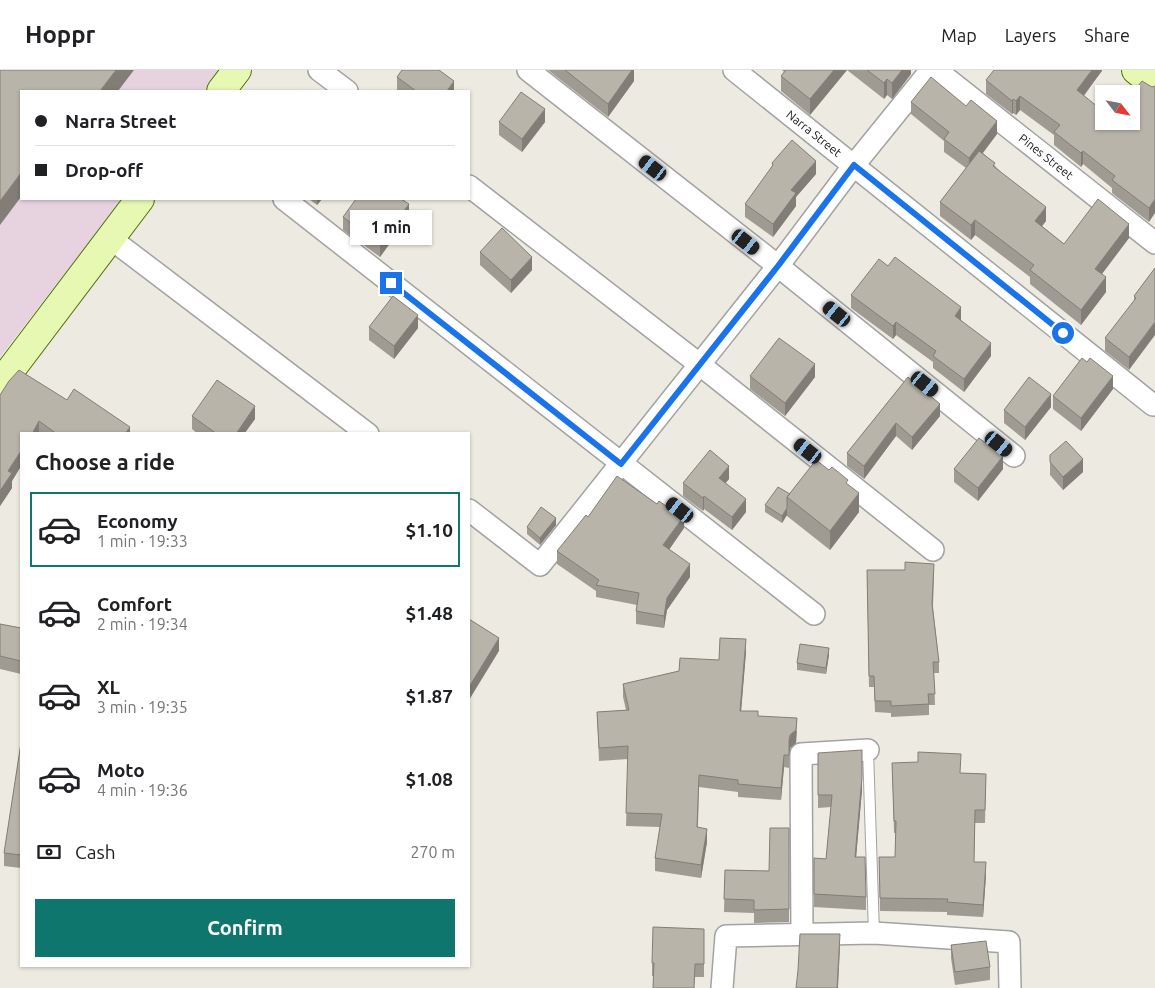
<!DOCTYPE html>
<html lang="en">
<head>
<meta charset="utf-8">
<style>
	body { margin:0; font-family:Ubuntu,sans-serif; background:#f6f6f6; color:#202124; height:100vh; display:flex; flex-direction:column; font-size:19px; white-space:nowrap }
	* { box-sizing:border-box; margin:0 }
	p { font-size:16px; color:#757577 }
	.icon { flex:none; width:28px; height:28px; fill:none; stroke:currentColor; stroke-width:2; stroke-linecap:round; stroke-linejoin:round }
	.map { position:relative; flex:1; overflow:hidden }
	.details { position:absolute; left:20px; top:362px; width:450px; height:535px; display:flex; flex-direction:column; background:#fff; border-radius:0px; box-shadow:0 1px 4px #0004 }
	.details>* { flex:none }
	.guide { position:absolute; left:20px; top:20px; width:450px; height:110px; border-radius:0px; box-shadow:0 1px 4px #0004; display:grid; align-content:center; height:110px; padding:0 15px; background:#fff }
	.needle { width:32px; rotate:122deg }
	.controls { position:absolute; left:1095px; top:15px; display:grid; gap:10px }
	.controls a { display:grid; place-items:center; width:45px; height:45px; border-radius:0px; background:#fff; box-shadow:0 1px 4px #0004; font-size:25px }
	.end { position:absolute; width:22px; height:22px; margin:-11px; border:6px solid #1a73e8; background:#fff; box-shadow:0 0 0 2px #fff }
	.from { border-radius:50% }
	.bubble { position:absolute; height:35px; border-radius:0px; background:#fff; box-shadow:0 1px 4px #0004; font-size:16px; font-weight:700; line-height:35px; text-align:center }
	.car { position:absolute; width:15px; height:30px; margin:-15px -8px; border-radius:6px; box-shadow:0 0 4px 1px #0007; background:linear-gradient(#222 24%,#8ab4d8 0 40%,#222 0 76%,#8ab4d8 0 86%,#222 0) }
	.guide b { display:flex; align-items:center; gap:18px; height:48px; font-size:19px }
	.guide b+b { border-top:1px solid #e0e0e0 }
	.guide i { width:12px; height:12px; background:#202124 }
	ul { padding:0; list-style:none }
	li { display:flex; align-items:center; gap:15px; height:75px; margin:0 10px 8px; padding:0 5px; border:2px solid transparent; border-radius:0px }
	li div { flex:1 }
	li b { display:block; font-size:19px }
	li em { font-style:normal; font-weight:700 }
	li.active { border-color:#0f766e }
	li>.icon { width:45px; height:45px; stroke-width:1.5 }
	h2 { padding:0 15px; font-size:22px; line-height:60px }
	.pay { display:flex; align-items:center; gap:12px; height:55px; padding:0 15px; font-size:19px }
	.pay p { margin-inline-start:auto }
	.cta { display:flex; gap:10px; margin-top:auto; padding:10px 15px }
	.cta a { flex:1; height:58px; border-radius:0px; background:#0f766e; color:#fff; font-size:20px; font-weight:700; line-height:58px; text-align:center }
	header { display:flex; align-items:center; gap:30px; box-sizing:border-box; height:70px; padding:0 25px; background:#fff; border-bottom:1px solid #e0e0e0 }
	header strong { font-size:24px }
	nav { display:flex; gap:28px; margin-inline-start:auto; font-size:18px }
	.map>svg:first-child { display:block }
	.industrial { fill:#e6d3df }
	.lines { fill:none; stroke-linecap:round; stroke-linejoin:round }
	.lane-casing { stroke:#a2a2a2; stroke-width:12 }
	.street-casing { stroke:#a2a2a2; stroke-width:24 }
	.secondary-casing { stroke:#4f6f05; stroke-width:30 }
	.lane { stroke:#fff; stroke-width:10 }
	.street { stroke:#fff; stroke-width:21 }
	.secondary { stroke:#e7f8b3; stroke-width:28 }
	.wall { fill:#9f9b92 }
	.shaded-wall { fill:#827e77 }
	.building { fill:#b9b4aa; stroke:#827e77 }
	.route { stroke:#1a73e8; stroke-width:6 }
	.labels { text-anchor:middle; stroke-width:4.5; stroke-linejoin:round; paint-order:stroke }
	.street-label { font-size:12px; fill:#1b1b1b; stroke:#fff }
</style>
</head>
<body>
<header>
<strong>Hoppr</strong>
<nav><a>Map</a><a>Layers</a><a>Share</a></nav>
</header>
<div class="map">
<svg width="1155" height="918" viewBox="0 0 1155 918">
	<rect width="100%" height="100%" fill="#edebe1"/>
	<path class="industrial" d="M0,0H222L205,21H21V129H122L0,287Z"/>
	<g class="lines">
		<g class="lane-casing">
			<path id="lane" d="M868,680L874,863"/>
		</g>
		<g class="street-casing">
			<g id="street">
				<path d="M319,0L347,21"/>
				<path d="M528,0L778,196L1014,386"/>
				<path id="s1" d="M734,0L1153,335"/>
				<path id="s2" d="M936,0L1155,173"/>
				<path d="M469,116L699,294L933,480"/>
				<path d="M284,129L814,544"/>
				<path d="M110,168L368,364"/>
				<path d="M469,440L540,495L778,196L854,95L931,0"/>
				<path d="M802,864L801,684L868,680"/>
				<path d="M722,918L726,866L874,863L1009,872L1010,918"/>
			</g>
		</g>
		<g class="secondary-casing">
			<path id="secondary" d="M1136,0L1155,15
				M221,21L237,0
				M0,314L140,129"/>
		</g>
		<use href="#lane" class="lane"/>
		<use href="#street" class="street"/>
		<use href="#secondary" class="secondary"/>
	</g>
	<path class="wall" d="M548,0H634V11L608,47Z
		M782,0H847L810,45L781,21V6L784,2Z
		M847,0H911V4L892,29L887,25L884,29Z
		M1102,0L1084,26L1104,51H1131L1152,17L1149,152L1112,123V118L1083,94L1081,97L1054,75V65L1020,40L1016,45L1013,43L1012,44L986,24V10Z
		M397,7L454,21H398L397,20Z
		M911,32L997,64L983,83L1046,151L1042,156L1064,174L1129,168L1102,204L1106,222L1081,255L1030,214V207L975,165L971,170L940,146V132L966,98L944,82V71L911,44Z
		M499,52H545L522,82L499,65Z
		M772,93L816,104L796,127V136L773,167L745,147V134L772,97Z
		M309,129H322L317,135Z
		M404,130L409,147L380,187L343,160V147Z
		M480,182L532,200L511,223L480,195Z
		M1155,198L1129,300L1105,281V268L1134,232V226Z
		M851,225L961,250L991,286L964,322L933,298V292L896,265L893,269L851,238Z
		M369,257L418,258L394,289L369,270Z
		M750,306L815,307L785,346L750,319Z
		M908,307L940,346L912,380L896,366L864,409L847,396V383Z
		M1113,319L1081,361L1053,339V326Z
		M0,325L67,330L130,364H21V396L12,411V418L0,436Z
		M1051,337L1025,370L1004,353V340Z
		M192,346L255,349L244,364H198L192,359Z
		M1050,385L1083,402L1063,420L1050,405Z
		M954,399H1003L978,431L954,412Z
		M729,409L725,413L746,442L732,460L704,439L703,441L683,426V413Z
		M848,414L859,442L830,480L787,446V445L782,453L765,442V435L790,424Z
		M588,447L684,458L669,480L690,507L667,540L664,558L636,554V541L637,535L596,527V521L557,494V481Z
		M556,455L540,475L527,464V457Z
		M867,500L934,505L933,537L939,592V603H934L935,635H929V645L891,647V643L875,642L874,617H869Z
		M0,554L21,558V604L0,599Z
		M746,582L741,641L758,646L797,661L796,673L790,678L789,684V698L784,697L781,730L738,727V722L699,717L698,757L707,772L701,808L655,801V788L660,757L626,756L628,689L599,691L597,642L626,640L623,627V614L679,601Z
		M829,585L826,604L797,600V593Z
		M21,673V798L4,796V783Z
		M818,683L862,720L856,787L866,827V840L814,837V788L826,789L831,737L818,738Z
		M892,693L961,703L986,704L985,753H975L974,792L986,805L983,847L947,845V842L880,841L879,787H895L896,763H894Z
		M789,758V852L754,853V843L724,842L725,800L769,801Z
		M704,859V907H695L694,918H653V906H652V893Z
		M951,875L990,897V910L955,915L951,888Z"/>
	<path class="shaded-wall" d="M116,0H134L118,21H100Z
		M632,0H634V11L608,47V34Z
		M834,0H847L810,45V29Z
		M902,0H911V4L892,29V13Z
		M1092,0H1102V1L1077,34V20Z
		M887,9V25L884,29V13Z
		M454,11V21H447Z
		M1020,26V40L1016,45V31Z
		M1013,29V43L1012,44V31Z
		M545,39V52L522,82V69Z
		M997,51V64L969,101V88Z
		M1083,81V94L1081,97V83Z
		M816,91V104L796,127V136L773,167V154L791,120Z
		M21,103V127L0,155V131Z
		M317,129H322L317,135Z
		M1155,129V143L1149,152V138Z
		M409,134V147L380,187V174Z
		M1046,137V151L1035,165V151Z
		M975,150V165L971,170V155Z
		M1129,154V168L1095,213V199Z
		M532,187V200L511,223V210Z
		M1106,207V222L1081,255V240Z
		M961,237V250L955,258V246Z
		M418,245V258L394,289V276Z
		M896,252V265L893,269V256Z
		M1155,252V265L1129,300V287Z
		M991,273V286L964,322V309Z
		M815,294V307L785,346V333Z
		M1113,306V319L1081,361V348Z
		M1051,324V337L1025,370V357Z
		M940,334V346L912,380V367Z
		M255,336V349L244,364H236Z
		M39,351V364H32Z
		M896,353V366L864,409V396Z
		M130,357V364H125Z
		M21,381V396L12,411V418L0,436V421L8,401Z
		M1003,386V399L978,431V418Z
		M1083,389V402L1063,420V407Z
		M729,396V409L719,421V408Z
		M859,423V442L830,480V461Z
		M704,426V439L703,441V428Z
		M746,429V442L732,460V447Z
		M787,438V445L782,453V446Z
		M684,446V458L663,488V475Z
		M556,448V455L540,475V468Z
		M690,494V507L667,540L664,558V546L667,528Z
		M499,568V581L469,630V617Z
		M746,569V582L740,654V641Z
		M829,578V585L826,604V598Z
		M797,648L796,673L790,678L789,684V671Z
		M784,685V697L781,730V718Z
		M862,707V720L855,800V787Z
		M707,759V772L701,808V795Z
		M986,792V805L983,847V835Z
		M840,864V877L838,918H837Z"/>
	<path class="building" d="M0,0H116L100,21H21V103L0,131Z
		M402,0H439L454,11L447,21H416L397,7Z
		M565,0H632L608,34Z
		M786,0H834L810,29L781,6Z
		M867,0H902L892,13L887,9L884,13Z
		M994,0H1092L1077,20L1104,42V51H1131V25L1142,11L1152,17L1155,16V129L1149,138L1112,110L1115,106L1083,81L1081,83L1054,62L1060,55L1020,26L1016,31L1013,29L1012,31L986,10Z
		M931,7L966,36L971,30L997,51L969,88L944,69L949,62L911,32Z
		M521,22L545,39L522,69L499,52Z
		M792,70L816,91L791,120L796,123L773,154L745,134L773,95L772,93Z
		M979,81L995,93L993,96L1046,137L1035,151L1064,174L1098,129L1129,154L1095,199L1106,207L1081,240L1030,200L1034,195L975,150L971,155L940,132Z
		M356,129H401L409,134L380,174L343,147Z
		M502,158L532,187L511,210L480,182Z
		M895,187L961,237L955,246L991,273L964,309L933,286L936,281L896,252L893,256L851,225L879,189L888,196Z
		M1155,198V252L1129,287L1105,268L1136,228L1134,226Z
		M393,226L418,245L394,276L369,257Z
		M779,268L815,294L785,333L750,306Z
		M1082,288L1087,292L1090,288L1113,306L1081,348L1053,326Z
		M19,300L67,330L74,319L130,357L125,364H57L39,351L32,364H21V381L8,401L12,403L0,421V325L9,311Z
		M908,307L940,334L912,367L896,353L864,396L847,383Z
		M1029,307L1051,324L1025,357L1004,340Z
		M217,310L255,336L236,364H217L192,346Z
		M979,368L1003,386L978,418L954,399Z
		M1066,371L1083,389L1063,407L1050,392V385Z
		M710,380L729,396L719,408L746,429L732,447L704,426L703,428L683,413Z
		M816,390L829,400L832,397L848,410L846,413L859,423L830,461L787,427Z
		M617,406L657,434L659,431L666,436L668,433L684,446L663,475L690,494L667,528L664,546L636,541L639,523L596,515L599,510L557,481L586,445L588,447Z
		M778,417L790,424L787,427V438L782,446L765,435Z
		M541,437L556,448L540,468L527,457Z
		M905,492L934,494L932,534L939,592H933L935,624H928L929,634L891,636V631H875L874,606H869L867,500H905Z
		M469,549L499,568L469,617Z
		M0,554L21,558V591L0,586Z
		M720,568L746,569L740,641H758V646L797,648L796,660L790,665L789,671V685H784L781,718L738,714V710L699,705L697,757L707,759L701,795L655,788L662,744L626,743L628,676L599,678L597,642L629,640L623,614L679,601L680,588L719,590Z
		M800,574L829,578L826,598L797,593Z
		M21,673V785L4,783Z
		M862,680V707L855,787H865L866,827L814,824V788L826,789L832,725H818V683Z
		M918,682L961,684L960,703L986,704L985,740H975L974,792H986L983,835L947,832L948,829L880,828L879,787H895L896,751H894L892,693L918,692Z
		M770,758H789V839L754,840V830L724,829L725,800L769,801Z
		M653,857L704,859V894H695L694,918H653L654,893H652Z
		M800,864H840L837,918H796L798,900Z
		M986,871L990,897L955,902L951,875Z"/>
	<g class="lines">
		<path class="route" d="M391,213L621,394L778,196L854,95L1063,263"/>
	</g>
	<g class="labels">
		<g class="street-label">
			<text dy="4" stroke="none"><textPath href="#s1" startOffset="102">Narra Street</textPath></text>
			<text dy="4" stroke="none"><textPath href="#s2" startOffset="140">Pines Street</textPath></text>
		</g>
	</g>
</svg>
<div class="controls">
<a><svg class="needle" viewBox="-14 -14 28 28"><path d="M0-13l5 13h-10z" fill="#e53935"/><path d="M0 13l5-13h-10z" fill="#757577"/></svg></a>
</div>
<i class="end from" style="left:1063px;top:263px"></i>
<i class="end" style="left:391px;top:213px"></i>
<div class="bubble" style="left:350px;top:140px;width:82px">1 min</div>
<i class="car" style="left:653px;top:98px;rotate:308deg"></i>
<i class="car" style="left:746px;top:172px;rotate:128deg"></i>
<i class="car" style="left:837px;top:244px;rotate:309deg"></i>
<i class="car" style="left:925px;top:314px;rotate:129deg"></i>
<i class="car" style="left:999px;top:374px;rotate:129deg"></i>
<i class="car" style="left:808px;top:381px;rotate:308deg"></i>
<i class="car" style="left:680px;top:440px;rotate:308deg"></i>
<div class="guide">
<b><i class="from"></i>Narra Street</b>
<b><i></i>Drop-off</b>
</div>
<section class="details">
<h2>Choose a ride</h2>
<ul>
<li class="active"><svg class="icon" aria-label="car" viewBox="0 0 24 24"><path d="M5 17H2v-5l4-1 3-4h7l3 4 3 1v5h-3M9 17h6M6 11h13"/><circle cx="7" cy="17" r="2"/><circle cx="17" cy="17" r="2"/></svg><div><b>Economy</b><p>1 min · 19:33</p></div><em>$1.10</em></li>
<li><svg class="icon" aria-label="car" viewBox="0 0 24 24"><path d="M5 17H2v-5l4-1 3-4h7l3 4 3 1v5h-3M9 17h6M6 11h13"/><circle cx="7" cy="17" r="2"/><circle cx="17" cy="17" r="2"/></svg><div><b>Comfort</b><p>2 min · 19:34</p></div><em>$1.48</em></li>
<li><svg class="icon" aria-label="car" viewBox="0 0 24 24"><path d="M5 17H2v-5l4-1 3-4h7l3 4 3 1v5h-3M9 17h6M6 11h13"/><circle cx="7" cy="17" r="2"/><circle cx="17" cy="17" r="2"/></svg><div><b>XL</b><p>3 min · 19:35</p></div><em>$1.87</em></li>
<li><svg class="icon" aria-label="car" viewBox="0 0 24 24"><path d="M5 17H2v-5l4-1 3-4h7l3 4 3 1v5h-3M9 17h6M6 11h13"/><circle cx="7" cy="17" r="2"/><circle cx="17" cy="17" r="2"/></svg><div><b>Moto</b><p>4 min · 19:36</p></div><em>$1.08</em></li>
</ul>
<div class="pay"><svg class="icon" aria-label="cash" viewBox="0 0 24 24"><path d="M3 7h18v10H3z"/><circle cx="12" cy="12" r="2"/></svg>Cash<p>270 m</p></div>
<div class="cta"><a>Confirm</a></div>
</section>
</div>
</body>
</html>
